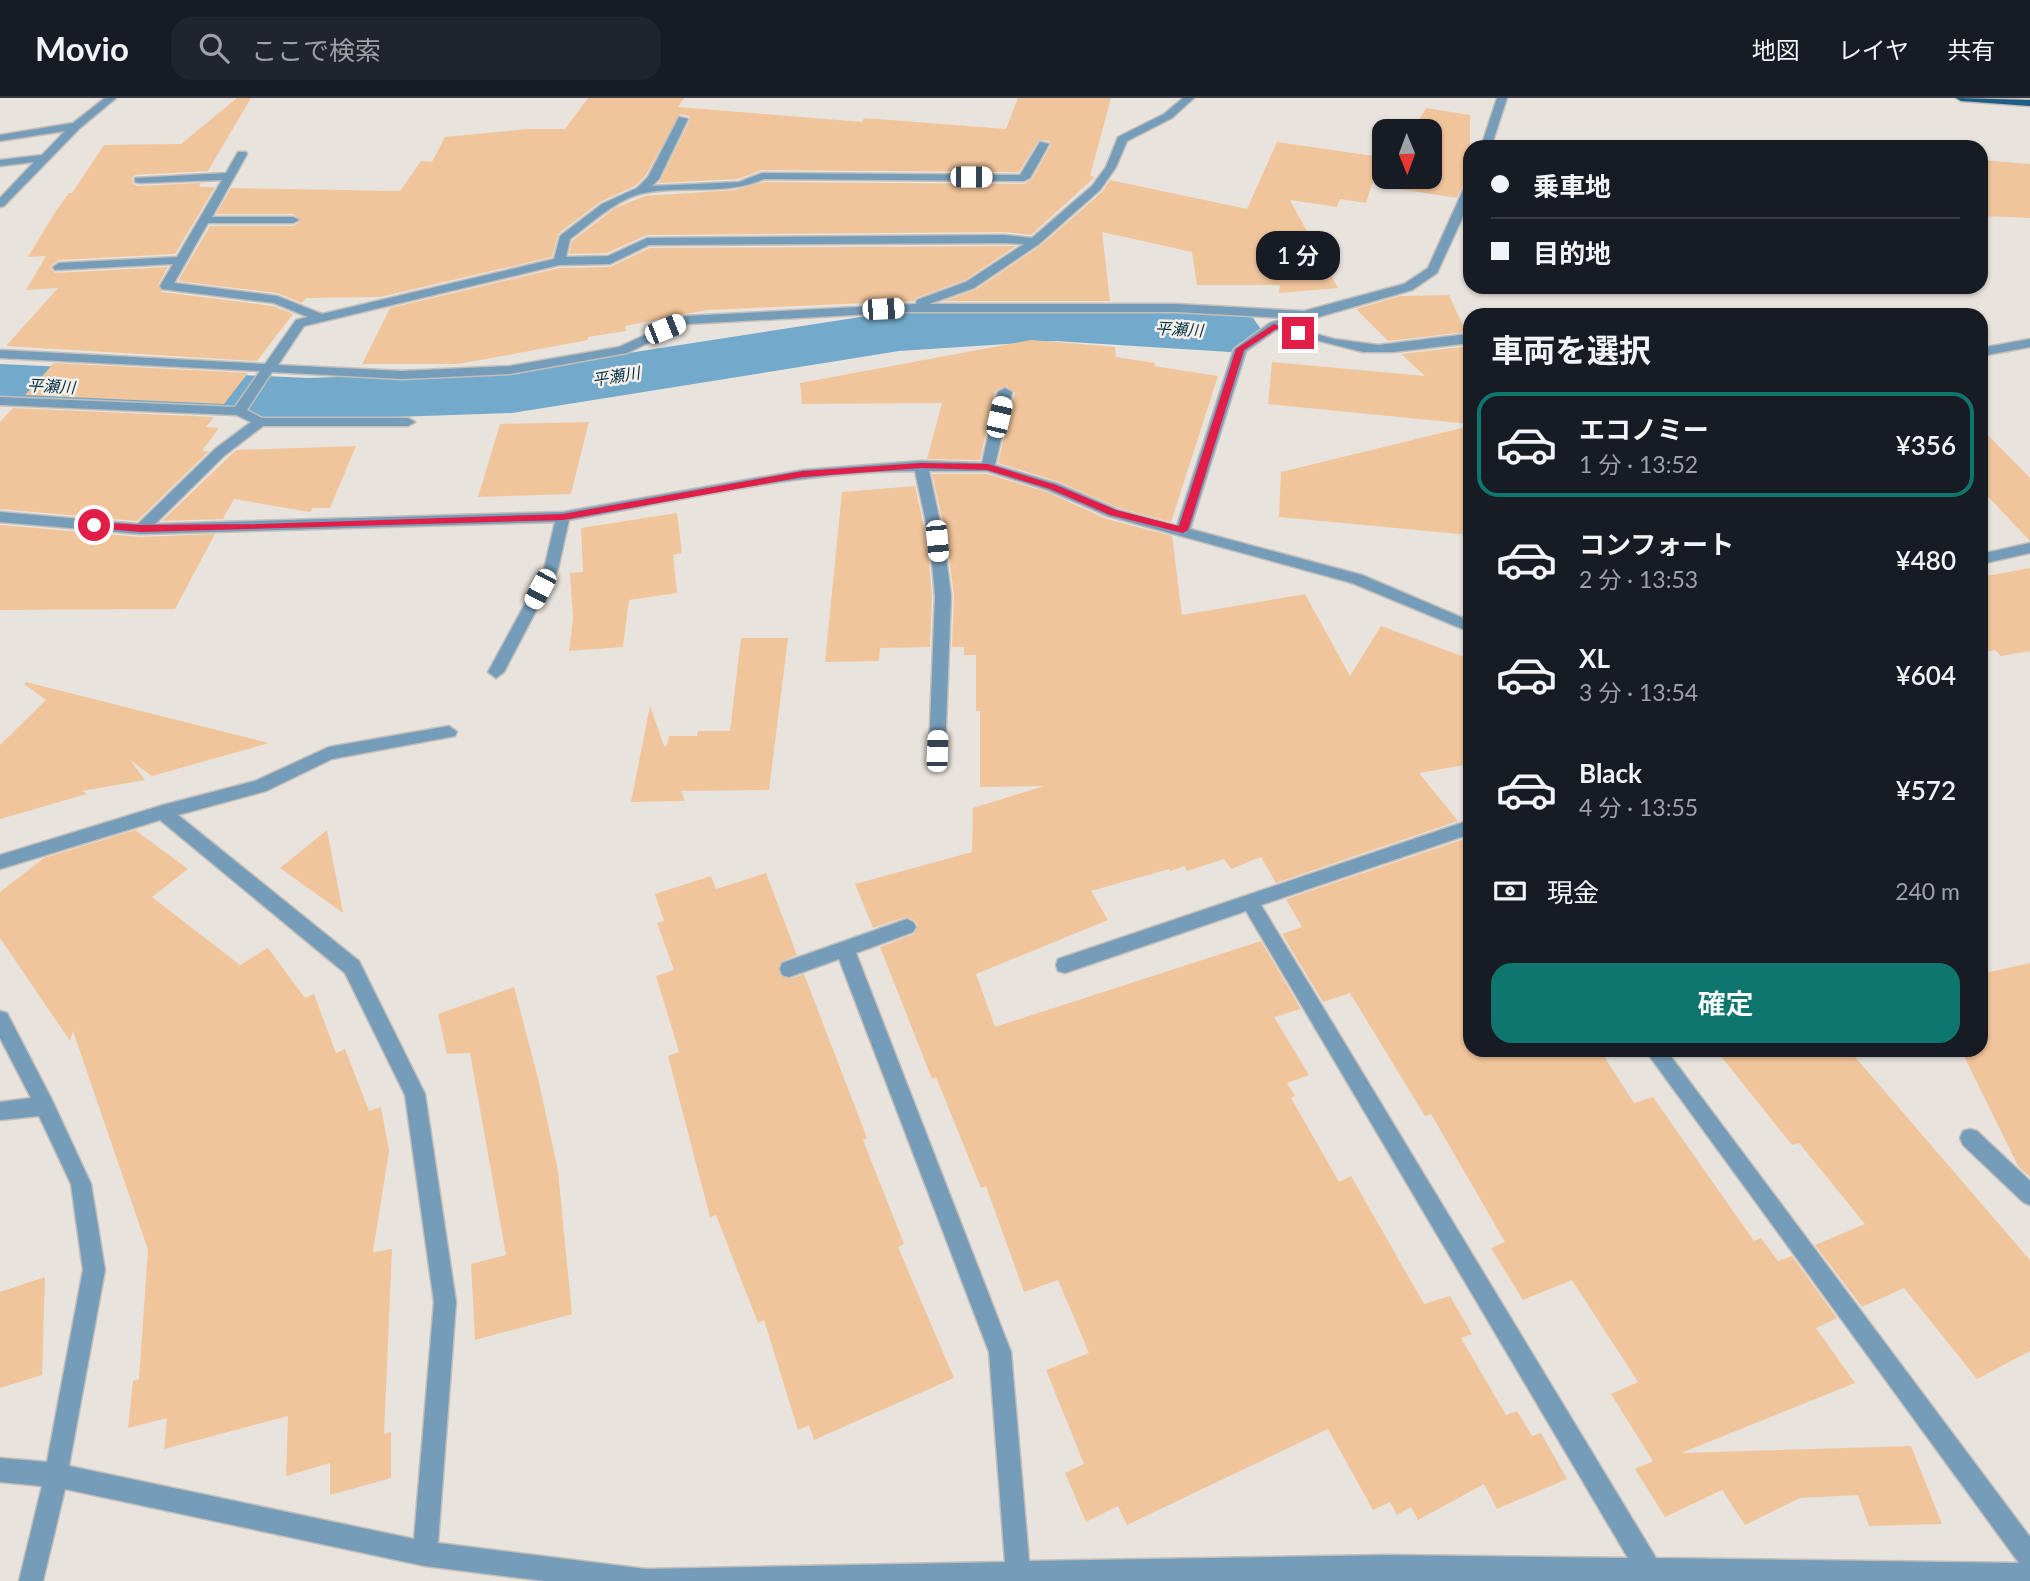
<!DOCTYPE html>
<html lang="ja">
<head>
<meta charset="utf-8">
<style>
	body { margin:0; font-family:Lato,"Noto Sans JP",sans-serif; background:#20242c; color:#f1f3f6; height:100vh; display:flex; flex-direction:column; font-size:26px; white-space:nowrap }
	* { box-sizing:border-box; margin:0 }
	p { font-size:23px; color:#9ea1a6 }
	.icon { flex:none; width:38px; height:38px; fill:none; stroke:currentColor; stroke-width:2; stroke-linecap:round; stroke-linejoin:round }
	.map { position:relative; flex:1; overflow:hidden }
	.details { position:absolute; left:1463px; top:210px; width:525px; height:749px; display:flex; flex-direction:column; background:#171b24; border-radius:21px; box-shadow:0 2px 5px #0004 }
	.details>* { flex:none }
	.banner { position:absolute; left:1463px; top:42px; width:525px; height:154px; border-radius:21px; box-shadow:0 2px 5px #0004; display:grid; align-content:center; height:154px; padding:0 28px; background:#171b24 }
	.needle { width:46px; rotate:179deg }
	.tools { position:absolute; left:1372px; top:21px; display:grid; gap:14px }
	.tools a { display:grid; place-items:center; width:70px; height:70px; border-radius:14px; background:#171b24; box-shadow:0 2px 5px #0004; font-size:35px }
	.end { position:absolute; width:32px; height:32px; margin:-16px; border:9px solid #e11d48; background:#fff; box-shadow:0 0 0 4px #fff }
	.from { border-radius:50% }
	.bubble { position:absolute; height:49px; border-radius:21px; background:#171b24; box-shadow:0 2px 5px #0004; font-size:23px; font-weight:600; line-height:49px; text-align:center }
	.car { position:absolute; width:21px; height:42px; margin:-21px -10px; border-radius:9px; box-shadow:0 0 5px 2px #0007; background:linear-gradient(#fff 24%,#345 0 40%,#fff 0 76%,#345 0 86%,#fff 0) }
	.banner b { display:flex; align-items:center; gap:24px; height:66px; font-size:26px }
	.banner b+b { border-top:2px solid #363941 }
	.banner i { width:18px; height:18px; background:#f1f3f6 }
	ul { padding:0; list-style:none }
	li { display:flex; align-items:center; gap:21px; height:105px; margin:0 14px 10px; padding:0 14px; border:4px solid transparent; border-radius:21px }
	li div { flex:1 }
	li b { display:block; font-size:26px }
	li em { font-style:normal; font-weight:600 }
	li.active { border-color:#0f766e }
	li>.icon { width:63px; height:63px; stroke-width:1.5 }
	h2 { padding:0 28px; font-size:32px; line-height:84px }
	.pay { display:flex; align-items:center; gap:18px; height:77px; padding:0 28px; font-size:26px }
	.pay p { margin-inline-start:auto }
	.action { display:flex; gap:14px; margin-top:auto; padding:14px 28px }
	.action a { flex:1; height:80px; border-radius:21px; background:#0f766e; color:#fff; font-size:28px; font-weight:600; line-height:80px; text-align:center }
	header { display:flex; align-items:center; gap:42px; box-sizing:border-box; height:98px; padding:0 35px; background:#171b24; border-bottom:2px solid #363941 }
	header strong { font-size:33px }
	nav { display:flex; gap:38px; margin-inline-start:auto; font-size:24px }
	.search { width:490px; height:63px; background:#20242c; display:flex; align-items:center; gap:18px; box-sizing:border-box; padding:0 24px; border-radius:21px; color:#9ea1a6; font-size:26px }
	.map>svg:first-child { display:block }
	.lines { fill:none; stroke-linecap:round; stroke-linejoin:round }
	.river { fill:#73aacb; fill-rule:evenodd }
	.building { fill:#f1c59b }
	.minor-casing { stroke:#c3beb9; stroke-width:3 }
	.major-casing { stroke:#c3beb9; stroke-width:3 }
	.minor { fill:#759db9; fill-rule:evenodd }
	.major { fill:#1b5f86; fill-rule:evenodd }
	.route { fill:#e11d48 }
	.labels { text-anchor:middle; stroke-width:5; stroke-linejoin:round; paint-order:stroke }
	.far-water-label { font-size:16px; font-style:italic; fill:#002f45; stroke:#f6f0eb }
</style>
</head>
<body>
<header>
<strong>Movio</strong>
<div class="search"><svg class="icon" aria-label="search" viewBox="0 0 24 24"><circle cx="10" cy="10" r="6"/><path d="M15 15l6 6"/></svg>ここで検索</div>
<nav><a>地図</a><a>レイヤ</a><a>共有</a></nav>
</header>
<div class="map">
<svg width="2030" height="1483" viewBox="0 0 2030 1483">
	<rect width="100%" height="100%" fill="#e9e3dd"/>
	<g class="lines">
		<path class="river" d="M1055,205L1230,214L1253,220L1263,234L1253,248L1230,254L1055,243L899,253L512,315L308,322L0,306V266L308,280L512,273L899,213Z"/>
	</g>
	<path class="building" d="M237,0H251L208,73L135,77L132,80L133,86L138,88L201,85L199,89H215L175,156L59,162L50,168L55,175L168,169L158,187L162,194L273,208L293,216L257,263L6,248L58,190L26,192L46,158L28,159L56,113L69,95H72L104,47L181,46Z
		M588,0H684L678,9L862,24L864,20L1006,31L1018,0H1111L1090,78L1095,79L1031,137L1005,134L647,137L607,155L569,156L572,143L615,110L645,98L735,92L764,84L1024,86L1032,81L1051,47L1050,43L1039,42L1019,74L762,72L738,81L659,85L690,22L689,18L680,16L646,77L635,88L600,104L558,136L552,159L380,199L306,200L302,205L277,195L178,183L210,128H293L301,123L293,116H216L231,90L400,93L421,63L432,64L445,39L528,31H565Z
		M1426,10L1470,17V85L1462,89L1457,100L1381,88L1387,79H1430V33H1412Z
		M1277,44L1381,59L1366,105L1340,101L1337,109L1290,102L1338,190L1279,195L1280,187H1197L1192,154L1102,134L1110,203H944L975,192L1040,148L1102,94L1110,82L1247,111Z
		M1981,62L2030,66V120L1981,118Z
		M1016,148L965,182L916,200L914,203L707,212L625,228L626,233L588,239V242L459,266H362L390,210L559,170L610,169L650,150Z
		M1449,197L1466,234L1388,243L1356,211L1400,198Z
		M1031,242L1115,249L1116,259L1155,265L1154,268L1218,278L1171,424L1119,410L1059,384L998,365L1015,295L1006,288L995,293L980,362L927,361L942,305L802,306L800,285Z
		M1470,248V326L1268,306L1272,264L1425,278L1401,256Z
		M54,265L248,275L224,306L25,297Z
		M13,310L214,319L206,329L219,330L202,353H209L137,423L0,411V324Z
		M589,324L571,396L478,399L500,326Z
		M1470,328V437L1279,419L1281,374Z
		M1981,330L2030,380V443L1981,391Z
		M356,348L330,410H313L310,414L234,401L223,421L162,423L236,352Z
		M932,376H987L1047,394L1107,421L1172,438L1182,517L1305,496L1350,578L1381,528L1470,561V666L1419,675L1458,723L1276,785L1261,759L1231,771L1224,761L1187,773L1185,768L1170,773L1169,771L1091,793L1108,822L976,876L995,929L1261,843L1301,911L1274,919L1309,977L1287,985L1295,998L1291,1000L1339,1084L1351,1078L1424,1206L1450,1198L1472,1236L1461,1240L1506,1317L1517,1313L1532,1338L1541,1335L1567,1381L1497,1411L1484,1386L1418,1422L1411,1409L1397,1417L1390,1404L1373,1412L1328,1331L1127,1427L1118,1408L1086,1424L1065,1375L1084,1366L1046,1272L1089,1255L1058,1182L1024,1194L986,1088L981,1090L936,979L932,981L880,849L914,836L918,828L914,822L906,819L873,830L855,786L972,754L973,710L1044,688L980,689V613H976V557H964V549H952L954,498L947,442Z
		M915,388L927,443L932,498L930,549L880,550L879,563L825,564L842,394Z
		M677,415L682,455L673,457L677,495L629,502L623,549L569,553L573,521L570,475L583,474L581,430Z
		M0,427L141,439L215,436L175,511L0,512Z
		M2030,470V553L2001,558L1995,552L1981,555V479Z
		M741,540H788L769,692L681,693L685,703L631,704L650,608L664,648H667L669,638H697L698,633H730Z
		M26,584L145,614L269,645L152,678L130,662L145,682L82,693L87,696L0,721V647L46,602L24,586Z
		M135,732L188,771L152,799L240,867L268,850L305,900L314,896L336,955L345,951L369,1013L381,1009L389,1053L373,1154L392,1151L384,1336L391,1334V1380L330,1397V1365L286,1378L288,1318L164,1351L167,1320L128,1330L133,1283L139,1281L148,1152L73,933L70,943L0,840V794L44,760Z
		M327,732L343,815L280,770Z
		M1470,739V952H1600L1634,1005L1653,999L1754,1143L1761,1140L1778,1163L1792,1158L1837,1220L1816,1230L1855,1285L1681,1355L1911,1348L1942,1426L1869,1428L1858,1397L1800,1400L1745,1427L1722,1392L1665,1419L1635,1371L1653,1363L1611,1296L1638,1284L1572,1182L1523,1202L1491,1150L1505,1144L1431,1016L1425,1018L1350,895L1323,904L1282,836L1302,829L1286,801Z
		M766,775L797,857L780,864V878L790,881L804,876L867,1040L863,1042L904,1146L898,1149L954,1280L814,1342L809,1327L798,1332L764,1222L758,1225L716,1117L710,1119L668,958L679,954L656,878L674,872L657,825L664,823L655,796L711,778L716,791Z
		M2030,865V1079L2018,1068L1961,952H1981V876Z
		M514,889L539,984L558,1073L572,1216L475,1242L471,1166L506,1157L470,955L447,956L438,916Z
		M1716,952H1849L2030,1162V1253L1977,1281L1904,1190L1862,1209L1815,1147L1865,1126L1799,1045L1792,1047Z
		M45,1179L42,1277L0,1290V1194Z"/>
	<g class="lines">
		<g class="minor-casing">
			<path id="minor" d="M105,0H116L80,30L4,108L0,109V100L34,64L0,68V62L42,57L65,33L0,43V37L73,25Z
				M1183,0H1194L1172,20L1127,43L1116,69L1100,92L1039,146L974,190L929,206H1176L1304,213L1404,186L1428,170L1464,90L1470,87V103L1437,175L1412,192L1287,228L1334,241L1378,247L1460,237H1470V245L1393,254H1363L1276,232L1246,253L1190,431L1362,477L1470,523V534L1352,485L1108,418L1048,392L987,373H929L944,443L951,498L945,653L937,659L929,653L935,498L930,443L915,373C799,373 684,402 569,422L558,471L504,574L496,580L488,574L544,471L555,424L141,436L0,424V414L138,426L215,351L251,324L236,317L0,307V299L235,309L260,273L0,260V252L265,266L296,222L308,219L274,205L162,191L160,188L173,166L55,172L53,169L59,165L177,159L222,82L139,85L135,84V80L226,75L238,54H246L247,56L212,119H293L299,122L293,125H208L174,185L277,198L322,216L554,161L560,138L602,106L637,90L648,79L679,19L688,21L659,81L652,88L739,84L762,75L1020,77L1040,44L1049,46L1030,80L1024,83L764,81C725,98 684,87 644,95C616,101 592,125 570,141L566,159L608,158L647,140L1005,137L1032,140L1092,88L1106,69L1118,39L1164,16ZM1005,145L1024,146L966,184L917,202L916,206L686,218L619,249L510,268L402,273L278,267L304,228L559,167L610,166L649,147ZM908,214H1176L1285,220L1270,225L1234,251L1177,428L1118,412L1058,386L995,367L1012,294L1005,290L998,294L982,365L921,363L803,372L563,414L155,426L225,357L263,328H408L415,324L408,320H262L247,312L272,274L402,281L510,276L627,255L688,226Z
				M1497,0H1507L1491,49H1481Z
				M2030,241V249L1981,258V250Z
				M2030,445V455L1981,466V456Z
				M449,628L457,634L455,638L332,661L266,693L178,717L359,863L425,996L456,1204L438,1445L646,1471L1005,1464L989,1254L839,861L789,879L782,877L780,871L782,865L907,821L913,824L916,829L913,834L856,855L1011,1254L1029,1463L1388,1457L1628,1460L1246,813L1065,875L1058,873L1056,867L1058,861L1470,722V736L1261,807L1656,1460L2019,1465L1645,952H1666L2030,1439V1483H545L425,1468L65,1391L43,1483H19L42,1388L0,1384V1360L47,1364L83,1172L71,1086L39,1018L0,1022V1004L31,1000L0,940V913L7,915L52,1002L91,1086L105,1172L69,1368L414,1441L434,1204L405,997L345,875L160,722L0,771V757L163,707L255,683L329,649Z
				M1970,1031L1977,1033L2030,1083V1107L2023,1104L1963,1047L1960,1040L1963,1033Z"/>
		</g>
		<g class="major-casing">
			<path id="major" d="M1956,0L2030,2V8L1961,3Z"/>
		</g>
		<use href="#minor" class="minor"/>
		<use href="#major" class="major"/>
	</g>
	<path class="route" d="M1274,226L1303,235L1298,237L1276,231L1244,252L1188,432L1183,435L1110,417L1050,391L987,372L921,370L803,379L563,422L141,434L94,430L89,427L94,424L141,427L260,426L563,416L803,373L921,365L988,366L1056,387L1116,412L1179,428L1236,251Z"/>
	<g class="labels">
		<g class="far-water-label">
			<text transform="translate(1179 231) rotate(3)" y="6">平瀬川</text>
			<text transform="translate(616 278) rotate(-9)" y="6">平瀬川</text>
			<text transform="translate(51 288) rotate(3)" y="6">平瀬川</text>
		</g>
	</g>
</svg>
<div class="tools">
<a><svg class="needle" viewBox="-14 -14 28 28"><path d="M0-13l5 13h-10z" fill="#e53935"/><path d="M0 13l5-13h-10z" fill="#9ea1a6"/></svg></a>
</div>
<i class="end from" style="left:94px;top:427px"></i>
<i class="end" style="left:1298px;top:235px"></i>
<div class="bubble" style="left:1256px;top:133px;width:84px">1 分</div>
<i class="car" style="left:971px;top:79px;rotate:90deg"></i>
<i class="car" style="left:883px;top:211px;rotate:87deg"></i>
<i class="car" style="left:665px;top:231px;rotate:68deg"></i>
<i class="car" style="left:999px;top:319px;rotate:13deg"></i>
<i class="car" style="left:937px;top:443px;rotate:175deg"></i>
<i class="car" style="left:540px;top:491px;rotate:208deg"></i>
<i class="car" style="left:937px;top:653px;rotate:2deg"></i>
<div class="banner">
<b><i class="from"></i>乗車地</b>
<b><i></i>目的地</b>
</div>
<section class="details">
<h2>車両を選択</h2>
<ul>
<li class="active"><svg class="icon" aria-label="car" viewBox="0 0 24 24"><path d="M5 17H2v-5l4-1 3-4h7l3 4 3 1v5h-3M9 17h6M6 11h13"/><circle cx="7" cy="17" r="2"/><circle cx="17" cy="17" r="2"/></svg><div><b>エコノミー</b><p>1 分 · 13:52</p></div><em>¥356</em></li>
<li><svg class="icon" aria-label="car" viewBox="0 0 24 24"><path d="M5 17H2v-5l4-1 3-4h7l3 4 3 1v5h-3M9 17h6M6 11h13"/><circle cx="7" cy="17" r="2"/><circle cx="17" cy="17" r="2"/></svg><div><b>コンフォート</b><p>2 分 · 13:53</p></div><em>¥480</em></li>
<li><svg class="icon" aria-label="car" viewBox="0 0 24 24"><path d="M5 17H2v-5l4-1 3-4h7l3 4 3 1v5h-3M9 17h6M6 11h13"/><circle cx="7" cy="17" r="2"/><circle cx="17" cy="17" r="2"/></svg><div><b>XL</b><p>3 分 · 13:54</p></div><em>¥604</em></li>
<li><svg class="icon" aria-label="car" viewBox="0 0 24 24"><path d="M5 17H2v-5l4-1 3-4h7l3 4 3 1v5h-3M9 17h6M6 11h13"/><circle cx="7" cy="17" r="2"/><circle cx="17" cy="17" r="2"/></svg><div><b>Black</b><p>4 分 · 13:55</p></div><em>¥572</em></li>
</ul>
<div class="pay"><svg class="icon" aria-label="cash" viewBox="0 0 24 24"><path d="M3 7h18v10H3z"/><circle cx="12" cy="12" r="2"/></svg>現金<p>240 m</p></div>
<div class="action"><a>確定</a></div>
</section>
</div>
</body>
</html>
